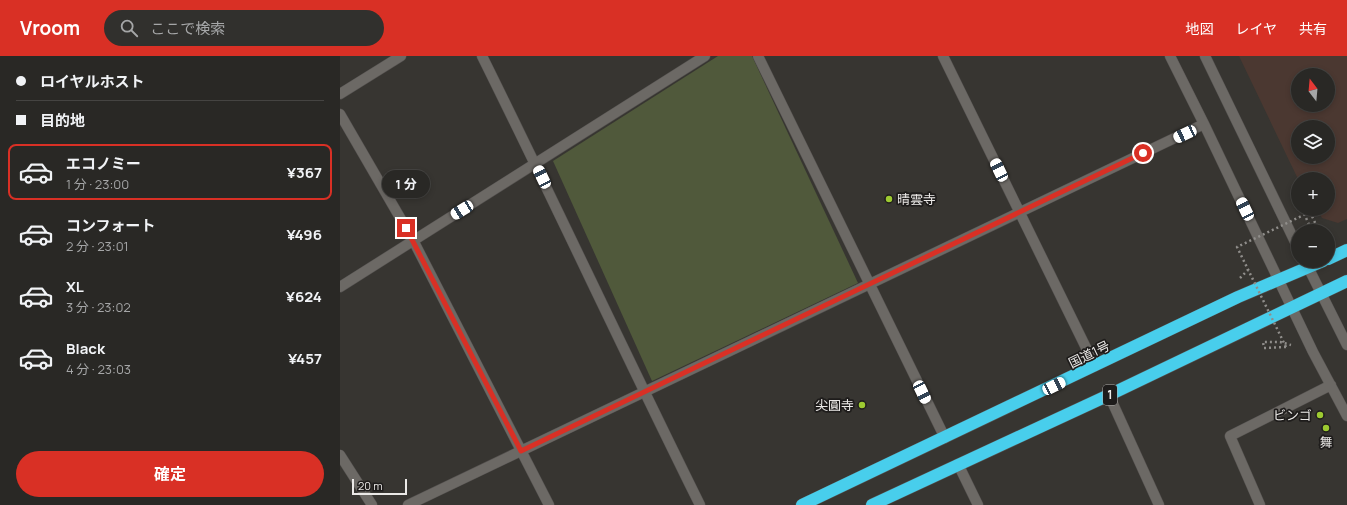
<!DOCTYPE html>
<html lang="ja">
<head>
<meta charset="utf-8">
<style>
	body { margin:0; font-family:Manrope,"Noto Sans JP",sans-serif; background:#31302d; color:#f1f3f6; height:100vh; display:flex; flex-direction:column; font-size:15px; white-space:nowrap }
	* { box-sizing:border-box; margin:0 }
	p { font-size:13px; color:#a5a6a7 }
	.icon { flex:none; width:22px; height:22px; fill:none; stroke:currentColor; stroke-width:2; stroke-linecap:round; stroke-linejoin:round }
	.map { position:relative; flex:1; overflow:hidden }
	.side { display:flex; flex-direction:column; background:#292825; width:340px }
	.side>* { flex:none }
	.banner { display:grid; align-content:center; height:88px; padding:0 16px; background:#292825 }
	.needle { width:26px; rotate:344deg }
	.fabs { position:absolute; left:951px; top:12px; display:grid; gap:8px }
	.fabs a { display:grid; place-items:center; width:44px; height:44px; border-radius:50%; background:#292825; box-shadow:0 2px 6px #0003,0 0 0 1px #454442; font-size:20px }
	.scale { position:absolute; left:12px; bottom:10px; width:55px; box-sizing:border-box; padding-left:4px; border:2px solid #ebe9e7; border-top:0; font-size:11px; line-height:14px; white-space:nowrap; color:#ebe9e7; -webkit-text-stroke:3px #1e1c1b; paint-order:stroke }
	.end { position:absolute; width:18px; height:18px; margin:-9px; border:5px solid #d93025; background:#fff; box-shadow:0 0 0 2px #fff }
	.from { border-radius:50% }
	.bubble { position:absolute; height:28px; border-radius:14px; background:#292825; box-shadow:0 2px 6px #0003,0 0 0 1px #454442; font-size:13px; font-weight:700; line-height:28px; text-align:center }
	.car { position:absolute; width:12px; height:24px; margin:-12px -6px; border-radius:5px; box-shadow:0 0 3px 1px #0007; background:linear-gradient(#fff 24%,#345 0 40%,#fff 0 76%,#345 0 86%,#fff 0) }
	.banner b { display:flex; align-items:center; gap:14px; height:38px; font-size:15px }
	.banner b+b { border-top:1px solid #454442 }
	.banner i { width:10px; height:10px; background:#f1f3f6 }
	ul { padding:0; list-style:none }
	li { display:flex; align-items:center; gap:12px; height:56px; margin:0 8px 6px; padding:0 8px; border:2px solid transparent; border-radius:8px }
	li div { flex:1 }
	li b { display:block; font-size:15px }
	li em { font-style:normal; font-weight:700 }
	li.current { border-color:#d93025 }
	li>.icon { width:36px; height:36px; stroke-width:1.5 }
	.cta { display:flex; gap:8px; margin-top:auto; padding:8px 16px }
	.cta a { flex:1; height:46px; border-radius:24px; background:#d93025; color:#fff; font-size:16px; font-weight:700; line-height:46px; text-align:center }
	header { display:flex; align-items:center; gap:24px; box-sizing:border-box; height:56px; padding:0 20px; background:#d93025; color:#fff }
	header strong { font-size:19px }
	nav { display:flex; gap:22px; margin-inline-start:auto; font-size:14px }
	.search { width:280px; height:36px; background:#31302d; display:flex; align-items:center; gap:10px; box-sizing:border-box; padding:0 14px; border-radius:22px; color:#a5a6a7; font-size:15px }
	main { display:flex; flex:1; min-height:0 }
	.map>svg:first-child { display:block }
	.education { fill:#4b3831; fill-rule:evenodd }
	.green { fill:#50593b }
	.lines { fill:none; stroke-linecap:round; stroke-linejoin:round }
	.minor-casing { stroke:#54514f; stroke-width:11 }
	.highway-casing { stroke:#54514f; stroke-width:13 }
	.path { stroke:#908e8b; stroke-width:2.5; stroke-dasharray:2 3; stroke-linecap:butt }
	.minor { stroke:#6c6965; stroke-width:10 }
	.highway { stroke:#48ceec; stroke-width:12 }
	.path-bridge { stroke:#908e8b; stroke-width:2.5; stroke-dasharray:2 3; stroke-linecap:butt }
	.route { stroke:#d93025; stroke-width:5 }
	.poi-dot { fill:#9dca31; stroke:#1e1c1b; stroke-width:1.5 }
	.labels { text-anchor:middle; stroke-width:3.5; stroke-linejoin:round; paint-order:stroke }
	.shield { fill:#1e1c1b; stroke:#aeacaa; stroke-width:1 }
	.shield-label { font-size:12px; font-weight:bold; fill:#ebe9e7 }
	.poi-label { font-size:13px; fill:#ebe9e7; stroke:#1e1c1b; text-anchor:end }
	.street-label { font-size:13px; fill:#ebe9e7; stroke:#1e1c1b }
</style>
</head>
<body>
<header>
<strong>Vroom</strong>
<div class="search"><svg class="icon" aria-label="search" viewBox="0 0 24 24"><circle cx="10" cy="10" r="6"/><path d="M15 15l6 6"/></svg>ここで検索</div>
<nav><a>地図</a><a>レイヤ</a><a>共有</a></nav>
</header>
<main>
<section class="side">
<div class="banner">
<b><i class="from"></i>ロイヤルホスト</b>
<b><i></i>目的地</b>
</div>
<ul>
<li class="current"><svg class="icon" aria-label="car" viewBox="0 0 24 24"><path d="M5 17H2v-5l4-1 3-4h7l3 4 3 1v5h-3M9 17h6M6 11h13"/><circle cx="7" cy="17" r="2"/><circle cx="17" cy="17" r="2"/></svg><div><b>エコノミー</b><p>1 分 · 23:00</p></div><em>¥367</em></li>
<li><svg class="icon" aria-label="car" viewBox="0 0 24 24"><path d="M5 17H2v-5l4-1 3-4h7l3 4 3 1v5h-3M9 17h6M6 11h13"/><circle cx="7" cy="17" r="2"/><circle cx="17" cy="17" r="2"/></svg><div><b>コンフォート</b><p>2 分 · 23:01</p></div><em>¥496</em></li>
<li><svg class="icon" aria-label="car" viewBox="0 0 24 24"><path d="M5 17H2v-5l4-1 3-4h7l3 4 3 1v5h-3M9 17h6M6 11h13"/><circle cx="7" cy="17" r="2"/><circle cx="17" cy="17" r="2"/></svg><div><b>XL</b><p>3 分 · 23:02</p></div><em>¥624</em></li>
<li><svg class="icon" aria-label="car" viewBox="0 0 24 24"><path d="M5 17H2v-5l4-1 3-4h7l3 4 3 1v5h-3M9 17h6M6 11h13"/><circle cx="7" cy="17" r="2"/><circle cx="17" cy="17" r="2"/></svg><div><b>Black</b><p>4 分 · 23:03</p></div><em>¥457</em></li>
</ul>
<div class="cta"><a>確定</a></div>
</section>
<div class="map">
<svg width="1007" height="449" viewBox="0 0 1007 449">
	<rect width="100%" height="100%" fill="#373531"/>
	<path class="education" d="M899,0H1007V163L998,167L982,162L977,153H988V123H958ZM958,19H988V49H958ZM958,71H988V101H958Z"/>
	<path class="green" d="M378,0H412L518,227L312,325L213,105Z"/>
	<g class="lines">
		<g class="minor-casing">
			<path id="minor" d="M142,0C216,149 286,300 360,449
				M418,0L605,382
				M603,0L755,310
				M830,0L864,68L973,296L1007,360
				M865,0L958,192
				M0,38L61,0
				M0,58L73,184L209,449
				M965,205L1007,289
				M0,231L365,0
				M769,339L819,449
				M0,399L32,449
				M618,408L638,449
				M68,449L864,68
				M920,449L890,380L991,329"/>
		</g>
		<g class="highway-casing">
			<path id="highway" d="M988,203L1007,194
				M462,449L898,241L983,205
				M532,449L769,339L1007,225"/>
		</g>
		<path class="path" d="M956,137L958,142
			M962,153L972,175
			M970,156L978,173L975,175
			M900,222L908,214
			M946,291L924,292L923,286H940L951,289"/>
		<use href="#minor" class="minor"/>
		<use href="#highway" class="highway"/>
		<path class="path-bridge" d="M946,291L897,191L970,156"/>
	</g>
	<g class="lines">
		<path class="route" d="M66,172L181,395L803,97"/>
	</g>
	<g class="poi-dot">
		<circle cx="549" cy="143" r="4"/>
		<circle cx="522" cy="349" r="4"/>
		<circle cx="980" cy="359" r="4"/>
		<circle cx="986" cy="372" r="4"/>
	</g>
	<g class="labels">
		<rect class="shield" x="763" y="329" width="14" height="20" rx="3"/>
		<g class="shield-label">
			<text x="770" y="343">1</text>
		</g>
		<g class="poi-label">
			<text x="557" y="148" text-anchor="start">晴雲寺</text>
			<text x="514" y="354">尖圓寺</text>
			<text x="972" y="364">ビンゴ</text>
			<text x="986" y="391" text-anchor="middle">舞</text>
		</g>
		<g class="street-label">
			<text transform="translate(749 298) rotate(-26)" y="5">国道1号</text>
		</g>
	</g>
</svg>
<div class="fabs">
<a><svg class="needle" viewBox="-14 -14 28 28"><path d="M0-13l5 13h-10z" fill="#e53935"/><path d="M0 13l5-13h-10z" fill="#a5a6a7"/></svg></a>
<a><svg class="icon" aria-label="layers" viewBox="0 0 24 24"><path d="M12 4l9 5-9 5-9-5zM3 14l9 5 9-5"/></svg></a>
<a>+</a>
<a>−</a>
</div>
<div class="scale">20 m</div>
<i class="end from" style="left:803px;top:97px"></i>
<i class="end" style="left:66px;top:172px"></i>
<div class="bubble" style="left:42px;top:114px;width:48px">1 分</div>
<i class="car" style="left:845px;top:78px;rotate:245deg"></i>
<i class="car" style="left:659px;top:114px;rotate:334deg"></i>
<i class="car" style="left:202px;top:121px;rotate:334deg"></i>
<i class="car" style="left:905px;top:153px;rotate:334deg"></i>
<i class="car" style="left:122px;top:154px;rotate:238deg"></i>
<i class="car" style="left:714px;top:330px;rotate:64deg"></i>
<i class="car" style="left:582px;top:336px;rotate:154deg"></i>
</div>
</main>
</body>
</html>
